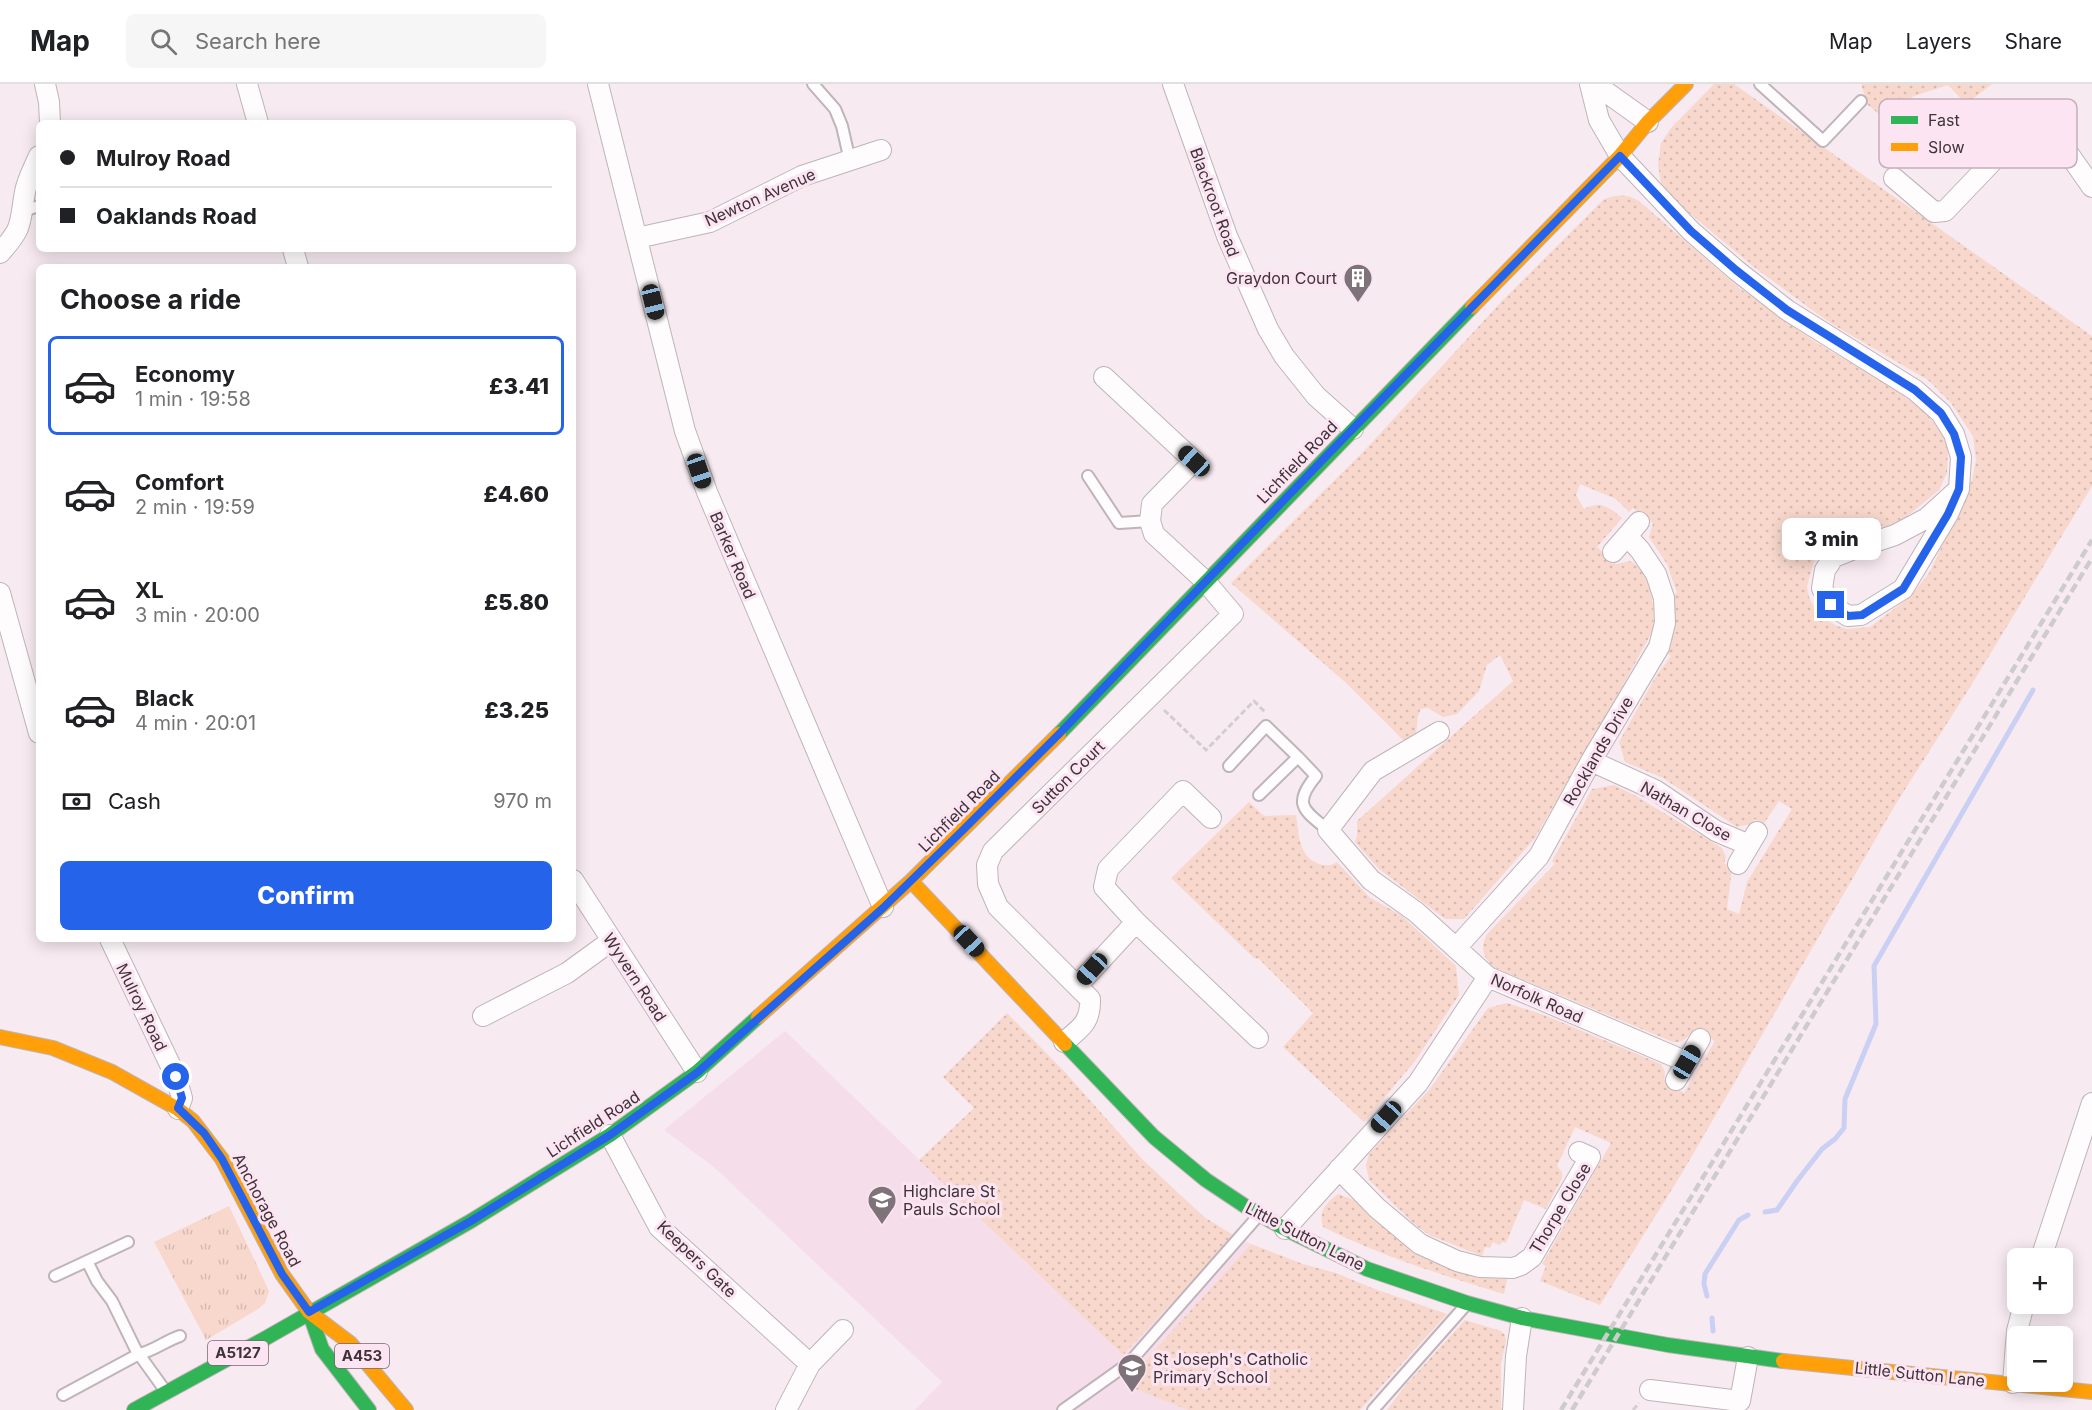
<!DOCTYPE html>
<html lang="en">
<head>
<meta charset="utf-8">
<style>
	body { margin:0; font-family:Inter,sans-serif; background:#f6f6f6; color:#202124; height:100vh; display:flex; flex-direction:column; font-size:22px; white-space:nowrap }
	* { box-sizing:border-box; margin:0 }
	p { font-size:20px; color:#757577 }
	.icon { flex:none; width:33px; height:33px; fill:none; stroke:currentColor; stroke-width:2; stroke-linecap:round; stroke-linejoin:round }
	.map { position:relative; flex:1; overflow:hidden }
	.sheet { position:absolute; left:36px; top:180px; width:540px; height:678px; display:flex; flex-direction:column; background:#fff; border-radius:9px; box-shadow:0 3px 15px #0003 }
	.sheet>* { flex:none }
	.hud { position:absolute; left:36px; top:36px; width:540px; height:132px; border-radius:9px; box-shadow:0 3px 15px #0003; display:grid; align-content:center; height:132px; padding:0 24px; background:#fff }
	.buttons { position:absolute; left:2007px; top:1164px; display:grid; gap:12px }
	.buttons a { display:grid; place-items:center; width:66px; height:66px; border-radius:9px; background:#fff; box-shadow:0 3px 15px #0003; font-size:30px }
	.end { position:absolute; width:27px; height:27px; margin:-14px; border:8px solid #2563eb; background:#fff; box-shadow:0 0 0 3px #fff }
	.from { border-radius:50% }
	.bubble { position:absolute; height:42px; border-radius:9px; background:#fff; box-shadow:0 3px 15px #0003; font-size:20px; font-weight:800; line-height:42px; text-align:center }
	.car { position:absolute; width:18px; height:36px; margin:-18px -9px; border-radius:8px; box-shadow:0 0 4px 2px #0007; background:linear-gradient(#222 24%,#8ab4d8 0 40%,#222 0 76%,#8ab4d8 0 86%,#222 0) }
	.hud b { display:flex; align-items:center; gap:21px; height:57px; font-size:22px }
	.hud b+b { border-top:2px solid #e0e0e0 }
	.hud i { width:15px; height:15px; background:#202124 }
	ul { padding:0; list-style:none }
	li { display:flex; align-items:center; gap:18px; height:99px; margin:0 12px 9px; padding:0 12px; border:3px solid transparent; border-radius:9px }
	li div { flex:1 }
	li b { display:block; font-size:22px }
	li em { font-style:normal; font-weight:800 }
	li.active { border-color:#2563eb }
	li>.icon { width:54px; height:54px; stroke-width:1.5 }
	h2 { padding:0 24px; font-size:27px; line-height:72px }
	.pay { display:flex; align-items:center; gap:15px; height:66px; padding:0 24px; font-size:22px }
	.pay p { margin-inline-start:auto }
	.action { display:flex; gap:12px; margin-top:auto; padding:12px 24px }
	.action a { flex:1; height:69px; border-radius:9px; background:#2563eb; color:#fff; font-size:24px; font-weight:800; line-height:69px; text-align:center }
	header { display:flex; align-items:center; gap:36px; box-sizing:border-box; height:84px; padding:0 30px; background:#fff; border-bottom:2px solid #e0e0e0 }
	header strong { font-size:28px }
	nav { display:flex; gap:33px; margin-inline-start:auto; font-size:21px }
	.search { width:420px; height:54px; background:#f6f6f6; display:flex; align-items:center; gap:15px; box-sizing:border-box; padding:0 21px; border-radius:9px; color:#757577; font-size:22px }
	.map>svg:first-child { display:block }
	.built { fill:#f5deea }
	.grass { fill:url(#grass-dots) }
	.park { fill:url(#park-tufts) }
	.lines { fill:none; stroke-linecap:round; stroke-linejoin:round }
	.stream { stroke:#cacff4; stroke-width:5 }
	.lane-casing { stroke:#beb4b9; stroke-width:14 }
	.street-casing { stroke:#beb4b9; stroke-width:22 }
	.fast-casing { stroke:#beb4b9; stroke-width:16 }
	.slow-casing { stroke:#beb4b9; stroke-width:16 }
	.path { stroke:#d2ced0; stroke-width:3; stroke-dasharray:6 3; stroke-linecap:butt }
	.lane { stroke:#fefcfd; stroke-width:10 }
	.street { stroke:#fefcfd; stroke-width:20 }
	.fast { stroke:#30b455; stroke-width:14 }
	.slow { stroke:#ff9f0a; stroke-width:14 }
	.rail { stroke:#cecbcc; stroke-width:4.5; stroke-dasharray:9 4.5; stroke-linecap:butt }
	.route { stroke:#2563eb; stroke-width:8 }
	.labels { text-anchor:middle; stroke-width:6; stroke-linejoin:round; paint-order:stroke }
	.shield { fill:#fde4f2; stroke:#776870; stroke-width:1.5 }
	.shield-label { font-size:15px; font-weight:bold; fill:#3d3338 }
	.street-label { font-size:16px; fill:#3d3338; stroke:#fde4f2 }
	.poi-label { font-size:16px; fill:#3d3338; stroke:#fde4f2; text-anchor:start }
	.key { fill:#fde4f2; stroke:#c3afba; stroke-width:1.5 }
	.key-label { font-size:16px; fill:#3d3338 }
</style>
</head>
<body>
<header>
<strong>Map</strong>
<div class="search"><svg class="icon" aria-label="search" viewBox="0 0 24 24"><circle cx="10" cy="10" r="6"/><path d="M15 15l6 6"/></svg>Search here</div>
<nav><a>Map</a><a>Layers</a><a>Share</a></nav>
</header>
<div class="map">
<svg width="2092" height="1326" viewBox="0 0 2092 1326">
	<defs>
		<pattern id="grass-dots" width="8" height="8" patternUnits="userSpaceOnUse" patternTransform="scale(1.5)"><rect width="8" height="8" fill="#f8d8cc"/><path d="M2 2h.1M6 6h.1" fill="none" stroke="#d6bab0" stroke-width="1.8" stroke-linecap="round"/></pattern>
		<pattern id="park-tufts" width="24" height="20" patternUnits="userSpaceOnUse" patternTransform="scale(1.5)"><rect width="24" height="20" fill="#f8d8cc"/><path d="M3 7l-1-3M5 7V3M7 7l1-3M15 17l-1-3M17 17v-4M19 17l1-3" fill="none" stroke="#d6bab0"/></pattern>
	</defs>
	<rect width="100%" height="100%" fill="#f7eaf1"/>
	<path class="built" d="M785,947L1123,1271L1235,1152L1251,1160L1125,1299L1188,1326H915L942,1298L715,1084L664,1046Z"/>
	<path class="grass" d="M1714,0H1734L2092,252V402L1972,600L1897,718L1682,1089L1600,1221L1540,1197L1546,1182L1542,1180L1611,1059L1575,1043L1557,1082L1562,1088V1094L1546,1125L1524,1116L1506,1159L1502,1158L1500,1161L1493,1158L1490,1164L1485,1163L1482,1172L1429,1151L1414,1140L1369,1096L1366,1081L1369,1070L1429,1006L1488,924L1507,919L1544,931L1661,980L1665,988L1664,995L1684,1009L1715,957L1695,944C1688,953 1684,959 1673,958L1495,884C1483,874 1479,863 1488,849L1555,780L1552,777L1592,705L1614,701L1636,712L1722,764L1726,773L1724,779L1732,784L1727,825L1739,830L1747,798L1792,725L1779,717L1763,741L1755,735L1750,740L1737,743L1663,694L1625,678L1619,658L1656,592L1671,572L1667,569C1672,548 1677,532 1673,511L1677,509L1667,480L1649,453L1653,439L1633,424L1629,428L1616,415L1580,400L1576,411L1584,425C1601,416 1609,423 1622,434L1597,463L1616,480L1631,477C1651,490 1657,526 1652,548L1616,614L1535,754L1464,835H1445L1379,785L1355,758L1357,752V737L1513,597L1500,571L1487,581L1479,607L1457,630L1443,633L1428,624L1421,625C1413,639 1423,647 1407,660L1345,598L1231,499L1364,367L1501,218L1603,116C1616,110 1626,110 1639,117L1738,203L1814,257L1899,308L1925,328L1942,349L1948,367L1947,389L1939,406L1905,434L1886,443L1837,457L1824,467L1814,477L1807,502L1809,513L1818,530L1837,542L1847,545L1870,543L1910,513L1929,489L1936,475L1972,396L1976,376L1973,352L1951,319L1928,296L1832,240L1808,223L1754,183L1676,118L1661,99L1658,81L1661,59L1671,44Z
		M1861,0H1992L1966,20L1948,1L1914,12L1880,31L1868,21Z
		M1249,718L1264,732L1296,731C1299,750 1298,772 1319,780C1326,782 1332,782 1337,778L1369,813L1402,832L1456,882L1459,911L1415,977L1364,1038L1283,963L1313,929L1259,875L1254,874L1171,794Z
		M1007,929L1064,987L1143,1076L1204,1133L1235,1152L1123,1271L919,1076L974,1024L943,993Z
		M1338,1110L1357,1117L1475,1190L1501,1194L1508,1192L1504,1210C1442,1191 1381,1172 1323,1143C1318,1126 1326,1120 1338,1110Z
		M1251,1160L1303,1180L1336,1189L1372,1204L1447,1230L1360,1326H1188L1124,1300Z
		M1465,1236L1501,1247L1505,1251L1506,1257L1501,1280V1324L1506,1326H1387L1404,1303Z"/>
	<path class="park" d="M229,1122L269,1207L265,1219L258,1225L206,1256L154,1158Z"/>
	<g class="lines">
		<path class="stream" d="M1765,1128L1777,1126L1797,1097L1822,1065L1835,1055L1844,1044L1845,1015L1876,940L1874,882L2033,606
			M1707,1212L1704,1200L1705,1190L1739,1136L1748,1131
			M1712,1234L1713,1247"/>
		<g class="lane-casing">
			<path id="lane" d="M813,0L835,25L842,42L850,77
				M1760,0L1823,57L1861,17
				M23,127L39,122
				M1088,392L1119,439L1150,437
				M1298,673L1316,692C1292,721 1304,726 1328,746
				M1229,682L1266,642L1298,673L1259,711
				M87,1177L97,1197L112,1217L136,1266L164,1305
				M55,1192L128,1158
				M63,1311L139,1270C154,1267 165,1257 180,1252
				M1063,1326L1129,1279L1259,1131
				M1373,1326L1465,1222"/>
		</g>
		<g class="street-casing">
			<path id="street" d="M45,0L49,18L50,39
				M247,0L258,39
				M598,0L685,347L707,408L883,823
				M1173,0L1227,152L1268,245L1284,272L1316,312L1353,345
				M1590,0L1599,36L1620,72L1691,147L1736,186L1787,226L1915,306L1941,329L1954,350L1961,373L1959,405L1948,430L1903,505L1861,531L1848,532L1831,521L1822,504L1825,486L1834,473L1859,463L1895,451L1927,434L1959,405
				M1595,0L1648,38
				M1894,94L1934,128L1945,127L2008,61L2027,51L2041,49L2052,52L2061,59L2092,103
				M637,154L710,138L802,92L881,66
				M293,165L298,183
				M0,169C24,142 19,141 25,108C27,96 34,83 39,72
				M1613,468L1639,438
				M0,509L39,649
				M1439,648L1373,687L1328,746L1371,796L1416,828L1488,893L1687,978
				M1591,677L1655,706L1716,747L1749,761
				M1211,734L1183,707L1108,785L1104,803L1136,838L1258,954
				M1738,780L1757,748
				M573,796L697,988
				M110,855L176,993L182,1014L178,1025
				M1456,864L1539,772L1591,677L1659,563L1665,539L1664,514L1656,490L1640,466L1627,452
				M1078,901L1136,838
				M483,932L567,889L611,857
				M1064,958C1081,944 1091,938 1090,915L998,823L988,800L987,781L993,767L1233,530L1205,497L1154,450L1150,437L1152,420L1194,377L1104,293
				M1676,996L1700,955
				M610,1051L659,1143L810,1280
				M1339,1085L1377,1124L1420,1160L1457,1177L1480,1183L1513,1184L1521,1181L1532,1173L1590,1073L1579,1068
				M1285,1145L1418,999L1488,893
				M2041,1174L2092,1019
				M2013,1299L2017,1247L2024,1220
				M1650,1306L1740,1317L1748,1273
				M786,1326L810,1280L843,1246
				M1513,1326L1516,1272L1522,1234"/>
		</g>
		<g class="fast-casing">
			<path id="fast" d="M1059,650L1472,223
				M1065,960L1154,1053L1206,1096L1245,1122L1285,1145L1367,1185L1467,1219L1522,1234L1668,1261L1783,1277
				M309,1228L322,1265L369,1326
				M134,1326L266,1254L471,1137L610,1051L697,988L758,933"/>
		</g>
		<g class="slow-casing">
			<path id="slow" d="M1472,223L1620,72L1648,38L1686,0
				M911,797L1065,960
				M758,933L911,797L1059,650
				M0,953L53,964L112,988L178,1025L193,1037L222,1075L282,1190L309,1228
				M309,1228L350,1259L406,1326
				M1783,1277L2092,1308"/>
		</g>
		<path class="path" d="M1164,626L1206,666L1254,617L1265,628
			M1633,1326L1639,1319"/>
		<use href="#lane" class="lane"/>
		<use href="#street" class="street"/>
		<use href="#fast" class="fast"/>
		<use href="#slow" class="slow"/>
		<path class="rail" d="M1561,1326L2092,456
			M1572,1326L2092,474"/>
	</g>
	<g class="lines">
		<path class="route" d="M176,993L182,1014L178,1024L204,1049L222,1075L282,1190L309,1228L471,1137L610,1051L698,988L883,824L961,748L1060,649L1336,362L1620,72L1691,147L1736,186L1787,226L1915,306L1941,329L1954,350L1961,373L1959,405L1948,430L1903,505L1862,531L1848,532L1831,521"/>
	</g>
	<defs>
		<g id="building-pin" transform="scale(1.5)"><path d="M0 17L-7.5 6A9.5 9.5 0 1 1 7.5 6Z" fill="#7e7379" stroke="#fde4f2"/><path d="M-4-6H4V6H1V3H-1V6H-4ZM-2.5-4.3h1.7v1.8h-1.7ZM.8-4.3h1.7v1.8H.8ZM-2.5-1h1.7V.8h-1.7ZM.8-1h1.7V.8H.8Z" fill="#fff"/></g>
		<g id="school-pin" transform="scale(1.5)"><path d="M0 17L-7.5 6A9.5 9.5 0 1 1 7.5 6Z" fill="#7e7379" stroke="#fde4f2"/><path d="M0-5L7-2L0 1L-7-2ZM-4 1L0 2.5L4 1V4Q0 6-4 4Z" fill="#fff"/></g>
	</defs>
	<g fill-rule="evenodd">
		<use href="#building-pin" x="1358" y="194"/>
		<use href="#school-pin" x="882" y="1116"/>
		<use href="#school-pin" x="1132" y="1284"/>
	</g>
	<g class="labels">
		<g class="shield">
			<rect x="208" y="1257" width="60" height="24" rx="4.5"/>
			<rect x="335" y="1260" width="54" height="24" rx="4.5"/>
		</g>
		<g class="shield-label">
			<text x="238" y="1274">A5127</text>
			<text x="362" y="1277">A453</text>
		</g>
		<g class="street-label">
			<text transform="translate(760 113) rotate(-24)" y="6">Newton Avenue</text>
			<text transform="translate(1215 118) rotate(70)" y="6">Blackroot Road</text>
			<text transform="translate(1297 378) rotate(-46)" y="6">Lichfield Road</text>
			<text transform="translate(733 471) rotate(67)" y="6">Barker Road</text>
			<text transform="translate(1598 667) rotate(-60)" y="6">Rocklands Drive</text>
			<text transform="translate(1068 693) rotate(-45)" y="6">Sutton Court</text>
			<text transform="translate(959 727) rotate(-45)" y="6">Lichfield Road</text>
			<text transform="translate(1686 727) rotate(30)" y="6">Nathan Close</text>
			<text transform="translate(635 893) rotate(57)" y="6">Wyvern Road</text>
			<text transform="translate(1537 914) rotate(24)" y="6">Norfolk Road</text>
			<text transform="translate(142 923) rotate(64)" y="6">Mulroy Road</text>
			<text transform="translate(593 1040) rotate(-33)" y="6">Lichfield Road</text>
			<text transform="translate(1560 1124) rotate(-59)" y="6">Thorpe Close</text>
			<text transform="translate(267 1126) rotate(62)" y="6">Anchorage Road</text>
			<text transform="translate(1305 1152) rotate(27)" y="6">Little Sutton Lane</text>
			<text transform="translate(697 1175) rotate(44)" y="6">Keepers Gate</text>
			<text transform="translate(1920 1290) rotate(6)" y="6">Little Sutton Lane</text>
		</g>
		<g class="poi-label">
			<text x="1337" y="200" text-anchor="end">Graydon Court</text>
			<text x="903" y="1113">Highclare St<tspan x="903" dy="18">Pauls School</tspan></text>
			<text x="1153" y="1281">St Joseph's Catholic<tspan x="1153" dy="18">Primary School</tspan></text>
		</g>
	</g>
	<rect x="1879" y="15" width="198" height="69" rx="9" class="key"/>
	<rect x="1891" y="32" width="27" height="8" fill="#30b455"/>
	<rect x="1891" y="59" width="27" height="8" fill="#ff9f0a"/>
	<g class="key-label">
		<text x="1928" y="42">Fast</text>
		<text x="1928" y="69">Slow</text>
	</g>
</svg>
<div class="buttons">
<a>+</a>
<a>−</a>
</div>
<i class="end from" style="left:176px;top:993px"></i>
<i class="end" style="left:1831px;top:521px"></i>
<div class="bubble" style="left:1782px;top:434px;width:99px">3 min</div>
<i class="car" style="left:653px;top:218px;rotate:166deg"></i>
<i class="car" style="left:1194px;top:377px;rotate:313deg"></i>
<i class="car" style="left:699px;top:387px;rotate:161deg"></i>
<i class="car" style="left:969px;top:857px;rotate:137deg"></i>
<i class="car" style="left:1092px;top:885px;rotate:222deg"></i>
<i class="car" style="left:1687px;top:978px;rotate:30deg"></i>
<i class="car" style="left:1386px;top:1033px;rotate:222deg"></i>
<div class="hud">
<b><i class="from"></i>Mulroy Road</b>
<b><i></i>Oaklands Road</b>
</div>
<section class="sheet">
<h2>Choose a ride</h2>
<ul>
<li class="active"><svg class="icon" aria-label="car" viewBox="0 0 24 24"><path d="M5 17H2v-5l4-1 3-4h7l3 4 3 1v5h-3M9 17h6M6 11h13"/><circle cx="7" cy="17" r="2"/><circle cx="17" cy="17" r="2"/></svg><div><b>Economy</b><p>1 min · 19:58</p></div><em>£3.41</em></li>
<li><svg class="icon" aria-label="car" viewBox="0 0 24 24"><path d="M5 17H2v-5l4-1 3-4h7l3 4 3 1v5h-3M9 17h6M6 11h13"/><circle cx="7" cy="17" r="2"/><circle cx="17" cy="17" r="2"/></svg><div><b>Comfort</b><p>2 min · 19:59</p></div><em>£4.60</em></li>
<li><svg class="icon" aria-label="car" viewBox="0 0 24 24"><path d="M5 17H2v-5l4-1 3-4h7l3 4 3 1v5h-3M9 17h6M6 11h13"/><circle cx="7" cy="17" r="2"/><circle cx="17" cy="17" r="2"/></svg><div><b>XL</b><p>3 min · 20:00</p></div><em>£5.80</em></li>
<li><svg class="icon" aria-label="car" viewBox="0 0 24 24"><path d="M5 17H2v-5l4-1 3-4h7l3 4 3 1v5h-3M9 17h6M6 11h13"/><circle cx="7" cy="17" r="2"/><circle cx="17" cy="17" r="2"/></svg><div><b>Black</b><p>4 min · 20:01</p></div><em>£3.25</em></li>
</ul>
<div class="pay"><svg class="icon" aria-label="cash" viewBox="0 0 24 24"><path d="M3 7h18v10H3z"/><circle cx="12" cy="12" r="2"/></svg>Cash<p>970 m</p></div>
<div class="action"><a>Confirm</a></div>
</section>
</div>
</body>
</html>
